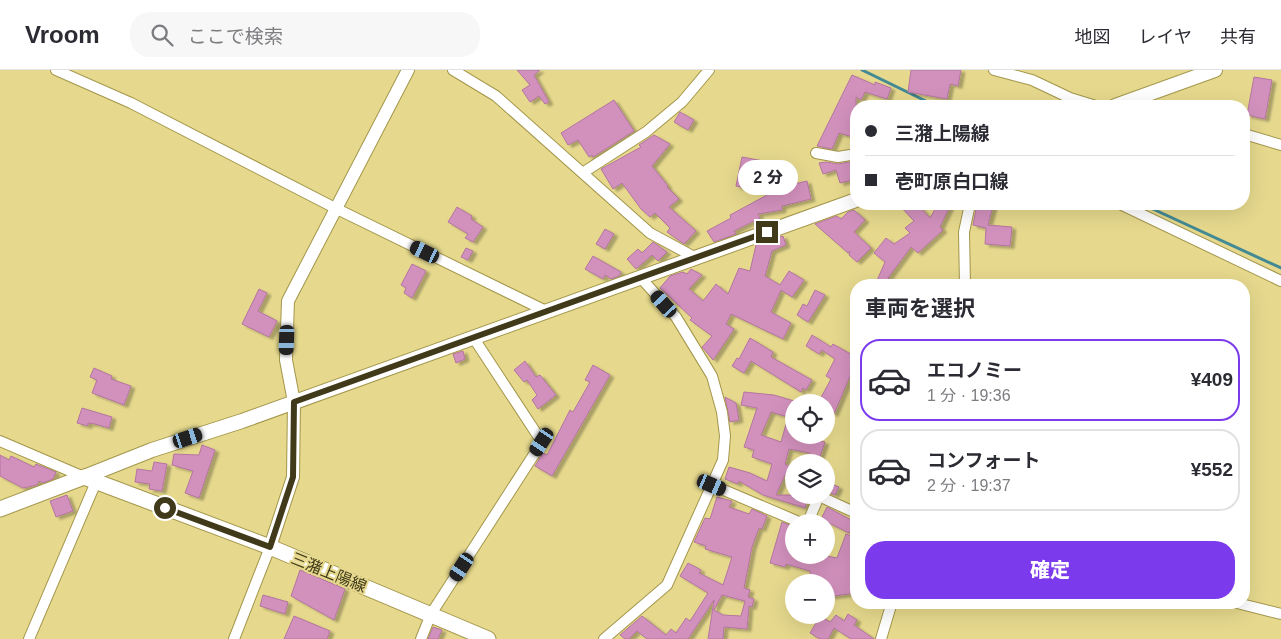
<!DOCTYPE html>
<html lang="ja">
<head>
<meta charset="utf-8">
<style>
	body { margin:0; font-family:Helvetica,"Noto Sans JP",sans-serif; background:#f7f7f7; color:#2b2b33; height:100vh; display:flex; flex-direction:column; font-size:19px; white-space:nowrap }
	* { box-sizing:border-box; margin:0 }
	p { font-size:16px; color:#7c7c81 }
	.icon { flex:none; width:28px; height:28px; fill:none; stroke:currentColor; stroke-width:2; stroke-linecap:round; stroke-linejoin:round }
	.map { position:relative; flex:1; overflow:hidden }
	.side { position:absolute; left:850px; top:209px; width:400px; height:330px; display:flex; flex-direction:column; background:#fff; border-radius:20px; box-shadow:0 5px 20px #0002 }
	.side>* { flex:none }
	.top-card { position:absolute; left:850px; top:30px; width:400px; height:110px; border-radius:20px; box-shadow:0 5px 20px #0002; display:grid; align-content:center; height:110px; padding:0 15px; background:#fff }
	.fabs { position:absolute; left:785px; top:324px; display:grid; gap:10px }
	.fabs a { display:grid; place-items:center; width:50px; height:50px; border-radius:50%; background:#fff; box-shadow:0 5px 20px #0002; font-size:25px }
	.end { position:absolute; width:22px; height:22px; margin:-11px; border:6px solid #403a1b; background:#fff; box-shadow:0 0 0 2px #fff }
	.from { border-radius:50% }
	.bubble { position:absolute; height:35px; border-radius:18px; background:#fff; box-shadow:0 5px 20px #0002; font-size:16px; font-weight:800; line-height:35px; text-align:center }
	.car { position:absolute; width:15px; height:30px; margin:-15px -8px; border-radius:6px; box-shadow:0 0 4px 1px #0007; background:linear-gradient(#222 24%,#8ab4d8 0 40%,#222 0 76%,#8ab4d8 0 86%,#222 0) }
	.top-card b { display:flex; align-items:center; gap:18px; height:48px; font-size:19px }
	.top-card b+b { border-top:1px solid #e1e1e2 }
	.top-card i { width:12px; height:12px; background:#2b2b33 }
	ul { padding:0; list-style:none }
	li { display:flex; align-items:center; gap:15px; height:82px; margin:0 10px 8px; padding:0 5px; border:2px solid #e1e1e2; border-radius:20px }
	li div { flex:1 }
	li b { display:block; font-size:19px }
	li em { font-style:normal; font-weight:800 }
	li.selected { border-color:#7c3aed }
	li>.icon { width:45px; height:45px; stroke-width:1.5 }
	h2 { padding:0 15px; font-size:22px; line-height:60px }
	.action { display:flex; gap:10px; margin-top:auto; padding:10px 15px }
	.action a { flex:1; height:58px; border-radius:20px; background:#7c3aed; color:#fff; font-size:20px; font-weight:800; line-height:58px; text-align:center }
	header { display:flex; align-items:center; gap:30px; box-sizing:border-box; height:70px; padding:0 25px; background:#fff; border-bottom:1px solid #e1e1e2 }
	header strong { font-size:24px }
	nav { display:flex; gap:28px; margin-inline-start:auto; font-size:18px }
	.search { width:350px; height:45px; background:#f7f7f7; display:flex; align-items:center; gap:12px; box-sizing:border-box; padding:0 18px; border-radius:20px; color:#7c7c81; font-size:19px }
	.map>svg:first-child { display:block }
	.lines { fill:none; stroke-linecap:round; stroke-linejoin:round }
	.stream { stroke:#438a95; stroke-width:3 }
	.building { fill:#d291bd; stroke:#b3759f; fill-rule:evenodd; filter:url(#shadow) }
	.minor-casing { stroke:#a3964b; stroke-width:12 }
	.tertiary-casing { stroke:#a3964b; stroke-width:14 }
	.secondary-casing { stroke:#a3964b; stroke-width:16 }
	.primary-casing { stroke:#a3964b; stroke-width:17 }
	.minor { stroke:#fff; stroke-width:10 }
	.tertiary { stroke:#fff; stroke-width:12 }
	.secondary { stroke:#fff; stroke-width:14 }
	.primary { stroke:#fff; stroke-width:15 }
	.route { stroke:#403a1b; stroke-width:6 }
	.labels { text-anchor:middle; stroke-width:4; stroke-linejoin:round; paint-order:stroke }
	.street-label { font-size:16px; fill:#403a1b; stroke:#e6d98d }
</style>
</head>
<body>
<header>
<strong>Vroom</strong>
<div class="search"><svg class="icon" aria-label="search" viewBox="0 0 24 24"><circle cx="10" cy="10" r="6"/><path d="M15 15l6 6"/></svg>ここで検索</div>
<nav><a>地図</a><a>レイヤ</a><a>共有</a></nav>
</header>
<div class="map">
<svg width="1281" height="569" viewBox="0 0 1281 569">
	<defs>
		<filter id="shadow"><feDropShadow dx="4" dy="2.5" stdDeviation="1" flood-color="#0004"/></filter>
	</defs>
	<rect width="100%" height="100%" fill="#e6d98d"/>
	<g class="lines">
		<path class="stream" d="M862,0L936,36
			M1142,134L1281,198"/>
	</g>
	<path class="building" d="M517,0H540L534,5L549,32L545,34L539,26L530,32L522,20L530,15Z
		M911,0H961L958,16L950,14L947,29L908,22Z
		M852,5L875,15V12L891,18L887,29L865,22L861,30L856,27V68L839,63L832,79L817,76Z
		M1254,7L1272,10L1265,49L1247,45Z
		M614,30L634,61L593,87L592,85L589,87L578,70L568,75L561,63Z
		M680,42L694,50L688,60L674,52Z
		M654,65L670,74L652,96L668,116L667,117L679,129L669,137L696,161L684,174L667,162L670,158L655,143L650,147L641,139L622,113L613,119L601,99L641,77L639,75Z
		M742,87L790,96L785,116L807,111L811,129L782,136V140L758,144L760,148L734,161L736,164L714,172L707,161L731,148L730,145L769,124L736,116Z
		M855,91L856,109L840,113L836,100L823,104L819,93L826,92L838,94Z
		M898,134H917L930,148L938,134H951L940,157L943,160L918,183L911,177L888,208L902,215H875L885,192L874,183L886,168L894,174L910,163L905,158L914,151Z
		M977,134L993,136L988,155L1012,157L1010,176L985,174L986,158L973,155Z
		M457,137L472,146L471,149L483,157L473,172L465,168L468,164L448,152Z
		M854,140L865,150L854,162L871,178L857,192L849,185L850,181L848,183L815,154L837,146L841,149L848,142Z
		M605,159L614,164L605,179L596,174Z
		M783,166L786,175L772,181L765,206L780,215L789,201L804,210L792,227L781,220L771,242L791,253L783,269L731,244L726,254L734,259L713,290L702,277L712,266L690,250L692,248L660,218L670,206L683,202L687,204L691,199L702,205L689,219L703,231L716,214L728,224L739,198L750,201L756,175Z
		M653,172L667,182L658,191L652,185L636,199L627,189L638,179L642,183Z
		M466,178L473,181L468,190L461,187Z
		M593,186L621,202L619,206L611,209L605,205L603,209L585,199Z
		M412,194L426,201L412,228L404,223L406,218L401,215Z
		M259,219L267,223L258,241L277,251L269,267L242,254Z
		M815,220L825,225L808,252L797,245L803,234L807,236Z
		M812,265L831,277L833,274L856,287V292L834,344L826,339V332L819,331L831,309L826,306L835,289L822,280L819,284L806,276Z
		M750,268L773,282L771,287L812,310L806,320L803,318L801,322L751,291L744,303L732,296L737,288L739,289Z
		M463,281L465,289L456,293L453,284Z
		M525,291L536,307L540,305L556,325L538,339L532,330L537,325L527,310L524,312L514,300Z
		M593,295L610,305L552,406L535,396L543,383L547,385L570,340L573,342L590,312L585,310Z
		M94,298L112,306L111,309L131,316L124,335L92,323L97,310L90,307Z
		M744,322L774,325L794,331V365L825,372L818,392H807L810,383L789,379L785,394L789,396L776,425H808L805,438L763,425L739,411L738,414L725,409L729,397L750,403L767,411L772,394L752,387L754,380L744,377L757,338L741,335ZM771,342L788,347L781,372L761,365Z
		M725,327L736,333L739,350L730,352Z
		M82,338L112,347L109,358L95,354L88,353V356L77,353Z
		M202,375L215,380L199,428L185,423L193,401L172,395L174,384L199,385Z
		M0,385L9,390L11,386L34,397L36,394L56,402L53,409L43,413L39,411L37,415L23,418L0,406Z
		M154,392L167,394L162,421L149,419L150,414L135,412L137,399L152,401Z
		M826,412L839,417L835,425L826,421Z
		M67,425L73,441L56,447L50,431Z
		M717,427L732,431L729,437L749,444L752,439L767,446L762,459L759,458L752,477L744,518L750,520L748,527L754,529L752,537L749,536L747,559L724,557L723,569H708L714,530L688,569H647L637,561L629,569H625L620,565L642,546L666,565L671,559L676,563L686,548L690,551L708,523L680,506L688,493L701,500L699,503L723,515L732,487L705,479L706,476L694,472L705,448L710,449ZM722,525L745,531L741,546L723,545L714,540Z
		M827,437L855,452L849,463L821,449Z
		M782,452L794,457V485H822L837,488L846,464L856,468V523L826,527V512H811L810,501L786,494L785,497L770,493Z
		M300,500L345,519L334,550L291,526Z
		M263,525L288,532L285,544L260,536Z
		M848,544L857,550L854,555L874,569H851L834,558L828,569H820L810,563L820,546L830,552L836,545L844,551Z
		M294,546L330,561L327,569H284Z
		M433,557L442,560L438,569H428Z"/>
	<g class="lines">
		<g class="minor-casing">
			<path id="minor" d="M56,0L131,33L337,139L548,242
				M453,0L496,26L650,163L696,188
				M994,0L1032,10L1070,28L1096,36
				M1128,32L1143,36
				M1244,64L1281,75
				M816,83L838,87L856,84
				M584,102L646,62L682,32L709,0
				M1120,134L1281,211
				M965,215L964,162L970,134
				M0,371L84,407
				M712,415L799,452
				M808,452L819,426L856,443
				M1233,532L1281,544
				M29,569L96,412
				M234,569L270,477
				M421,569L431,544L542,372L473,267
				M604,569L667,515L723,390L725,366L722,342L712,306L676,247L641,208
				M881,569L892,532"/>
		</g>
		<g class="tertiary-casing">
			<path id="tertiary" d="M270,477L293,407L294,332L286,290L288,231L408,0"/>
		</g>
		<g class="secondary-casing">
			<path id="secondary" d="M1115,36L1215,0
				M84,407L152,380L242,351L856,130"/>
		</g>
		<g class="primary-casing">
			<path id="primary" d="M0,439L84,407L270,477L488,569"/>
		</g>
		<use href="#minor" class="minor"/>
		<use href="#tertiary" class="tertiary"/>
		<use href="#secondary" class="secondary"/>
		<use href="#primary" class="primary"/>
	</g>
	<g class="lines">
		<path class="route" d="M165,438L270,477L293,407L294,332L767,162"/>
	</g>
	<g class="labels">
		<g class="street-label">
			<text transform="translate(329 502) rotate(22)" y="6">三潴上陽線</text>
		</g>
	</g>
</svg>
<div class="fabs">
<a><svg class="icon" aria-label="locate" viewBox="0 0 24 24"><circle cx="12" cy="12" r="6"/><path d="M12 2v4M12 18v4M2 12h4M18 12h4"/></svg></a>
<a><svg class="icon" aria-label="layers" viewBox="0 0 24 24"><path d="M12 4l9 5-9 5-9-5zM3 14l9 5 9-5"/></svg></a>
<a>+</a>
<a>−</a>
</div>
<i class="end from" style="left:165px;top:438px"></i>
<i class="end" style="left:767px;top:162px"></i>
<div class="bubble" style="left:738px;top:90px;width:60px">2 分</div>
<i class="car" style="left:425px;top:182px;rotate:296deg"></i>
<i class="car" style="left:664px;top:234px;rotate:318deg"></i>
<i class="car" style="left:287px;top:270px;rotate:182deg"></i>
<i class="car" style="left:188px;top:368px;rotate:72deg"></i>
<i class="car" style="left:542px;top:372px;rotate:213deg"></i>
<i class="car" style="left:712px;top:415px;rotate:113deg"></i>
<i class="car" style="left:462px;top:497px;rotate:213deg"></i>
<div class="top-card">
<b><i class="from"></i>三潴上陽線</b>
<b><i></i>壱町原白口線</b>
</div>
<section class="side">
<h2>車両を選択</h2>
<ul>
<li class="selected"><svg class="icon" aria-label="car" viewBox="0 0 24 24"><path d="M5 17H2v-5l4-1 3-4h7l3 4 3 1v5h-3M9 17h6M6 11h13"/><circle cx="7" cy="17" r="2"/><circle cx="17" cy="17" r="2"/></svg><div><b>エコノミー</b><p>1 分 · 19:36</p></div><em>¥409</em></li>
<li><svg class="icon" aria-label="car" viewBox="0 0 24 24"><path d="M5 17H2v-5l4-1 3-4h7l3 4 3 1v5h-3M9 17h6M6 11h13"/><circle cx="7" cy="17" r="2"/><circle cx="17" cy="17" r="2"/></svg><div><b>コンフォート</b><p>2 分 · 19:37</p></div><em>¥552</em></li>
</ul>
<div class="action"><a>確定</a></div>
</section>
</div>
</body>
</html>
